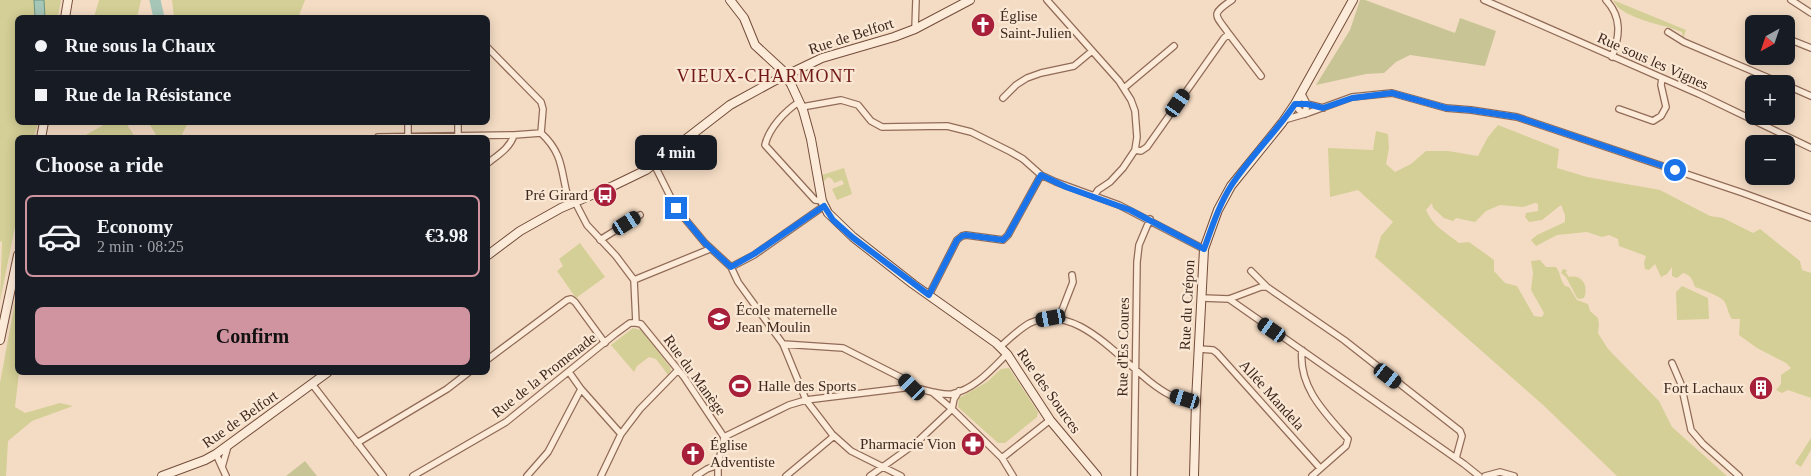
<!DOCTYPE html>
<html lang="en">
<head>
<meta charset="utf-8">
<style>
	body { margin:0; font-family:"Times New Roman",serif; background:#242831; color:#f1f3f6; height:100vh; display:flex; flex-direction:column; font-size:19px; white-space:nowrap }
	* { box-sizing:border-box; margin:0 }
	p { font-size:16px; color:#9ea1a6 }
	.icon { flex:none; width:28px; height:28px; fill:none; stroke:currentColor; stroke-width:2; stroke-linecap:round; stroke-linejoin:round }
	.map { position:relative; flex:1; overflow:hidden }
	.panel { position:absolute; left:15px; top:135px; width:475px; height:240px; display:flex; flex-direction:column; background:#171b24; border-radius:8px; box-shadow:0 2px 12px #0003 }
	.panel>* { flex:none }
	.hud { position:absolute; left:15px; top:15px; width:475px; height:110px; border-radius:8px; box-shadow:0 2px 12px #0003; display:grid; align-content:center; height:110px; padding:0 20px; background:#171b24 }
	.needle { width:32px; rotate:220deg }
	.buttons { position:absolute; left:1745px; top:15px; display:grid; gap:10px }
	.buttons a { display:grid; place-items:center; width:50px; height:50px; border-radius:8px; background:#171b24; box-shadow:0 2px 12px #0003; font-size:25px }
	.end { position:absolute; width:22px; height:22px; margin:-11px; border:6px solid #1a73e8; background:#fff; box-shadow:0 0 0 2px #fff }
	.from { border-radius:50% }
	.bubble { position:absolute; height:35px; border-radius:8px; background:#171b24; box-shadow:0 2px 12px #0003; font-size:16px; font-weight:600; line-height:35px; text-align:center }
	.car { position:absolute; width:15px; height:30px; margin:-15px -8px; border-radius:6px; box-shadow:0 0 4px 1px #0007; background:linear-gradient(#222 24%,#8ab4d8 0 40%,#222 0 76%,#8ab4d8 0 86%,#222 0) }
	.hud b { display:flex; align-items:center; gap:18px; height:48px; font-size:19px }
	.hud b+b { border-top:1px solid #363941 }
	.hud i { width:12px; height:12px; background:#f1f3f6 }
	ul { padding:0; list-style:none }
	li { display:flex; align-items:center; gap:15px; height:82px; margin:0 10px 8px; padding:0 10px; border:2px solid #363941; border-radius:8px }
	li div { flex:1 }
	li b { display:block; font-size:19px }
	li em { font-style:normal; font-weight:600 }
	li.on { border-color:#d094a1 }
	li>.icon { width:45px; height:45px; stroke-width:1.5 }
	h2 { padding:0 20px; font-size:22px; line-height:60px }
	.cta { display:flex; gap:10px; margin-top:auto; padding:10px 20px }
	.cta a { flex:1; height:58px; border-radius:8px; background:#d094a1; color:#111; font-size:20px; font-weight:600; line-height:58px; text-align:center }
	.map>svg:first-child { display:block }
	.green { fill:#d4cf96 }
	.cemetery { fill:#c8c496 }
	.water { fill:#a6c6b7; stroke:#6b9683 }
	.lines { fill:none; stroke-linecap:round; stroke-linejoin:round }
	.river { stroke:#a6c6b7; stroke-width:11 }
	.street-casing { stroke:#916b57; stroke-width:8 }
	.secondary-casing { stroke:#734c3a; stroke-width:10 }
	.street { stroke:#fdebd9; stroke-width:5.5 }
	.secondary { stroke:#fdebd9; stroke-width:8 }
	.route { stroke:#1a73e8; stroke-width:6 }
	.labels { text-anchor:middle; stroke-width:4.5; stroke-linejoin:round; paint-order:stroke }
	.poi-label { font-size:15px; fill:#3f271d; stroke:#fae8d4; text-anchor:start }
	.street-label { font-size:15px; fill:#3f271d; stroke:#fae8d4 }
	.quarter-label { font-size:18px; letter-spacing:1px; fill:#711917; stroke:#fae8d4 }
</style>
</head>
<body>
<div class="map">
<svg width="1811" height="476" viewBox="0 0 1811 476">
	<rect width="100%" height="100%" fill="#f4dcc4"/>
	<path class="green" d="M0,0H61L58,17L18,18V122L38,123L34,137L18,138L17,217L0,301L2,241L0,242Z
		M99,0H141L137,17H94Z
		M172,0H305L298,18L174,17Z
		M1613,0L1686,30L1683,39L1682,32C1662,24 1639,22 1620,9C1617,7 1615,3 1613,0Z
		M109,122L126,123L135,137H82Z
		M149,123H188L180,138L157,137Z
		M1498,125L1559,149L1557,168L1587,177L1660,190L1710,216L1723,218L1753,233L1760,229L1800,261L1802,270L1811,273V398L1788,390L1782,393L1776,390L1781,384V375L1791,368L1786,363L1757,348L1739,335L1740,319H1732C1728,314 1728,307 1724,301C1720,296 1701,289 1695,287C1692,279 1691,275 1683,273L1677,278L1672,276V267L1667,274L1661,277L1655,264L1649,270L1645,269L1644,263L1646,256L1619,246L1618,239L1609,235L1602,237L1587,232L1557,235L1536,246L1531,240L1537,235L1565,222V215L1561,205L1542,220L1529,222L1525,217L1526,213L1538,211V204L1535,203L1523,207L1500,205L1486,211L1475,222L1456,218L1453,221L1444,218L1433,208L1432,203L1426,210C1432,225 1446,233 1459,243L1469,242L1494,260V271L1505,283L1517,286L1534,316L1542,317L1544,313L1531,290L1533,273L1531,261L1540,260L1546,267H1556C1561,274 1560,280 1565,286L1569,287L1577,300L1588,304L1590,311L1598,318L1599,325L1598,333L1608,349L1659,401L1672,427L1727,476H1617L1542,404L1375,257L1381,236L1393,222L1358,190L1330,197L1328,148L1373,150L1376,131L1388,134L1389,148L1386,164L1395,172L1411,164L1426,151H1448L1478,156L1488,137Z
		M844,168L852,194L837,200L832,189L844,184L842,180L834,183L832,179L828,177L823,182L822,175Z
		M580,243L605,277L576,298L557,271L563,266L559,259Z
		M1563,269L1567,270L1566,273L1569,277C1582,274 1589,286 1584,298L1580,299L1577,298L1566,277L1561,273Z
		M1682,286L1708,298L1709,319L1677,320L1676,292Z
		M17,291L18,372L19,373L15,407L25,413L60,403L73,406L32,421L8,441L6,476H0V383Z
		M633,328L641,330L670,367L671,370L668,375L656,359L649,357L637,366L634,372L611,345Z
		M1009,368L1038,412L1037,417L1005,443H998L958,407L959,398L987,382L1001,369Z
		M1811,438V450L1801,467L1795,463Z"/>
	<path class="cemetery" d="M1360,0H1365L1455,33L1460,18L1496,31L1485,66L1410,55L1396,62L1384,73L1366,74L1316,85L1350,30Z
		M305,461L317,476H286Z"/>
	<path class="water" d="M34,0H44L45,17H35Z"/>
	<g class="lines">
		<path class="river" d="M155,0L159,18"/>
		<g class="street-casing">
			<path id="street" d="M1047,0L1119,81L1131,100L1135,111L1137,137L1135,150L1123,168L1110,182L1098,190L1094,196
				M1484,0L1699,94L1811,148
				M1606,0C1622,17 1620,36 1612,57
				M1791,0L1811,13
				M915,29L916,0
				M1668,32L1684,42L1783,84
				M1229,34C1215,14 1210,15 1232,0
				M1786,38L1811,48
				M488,48L541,102L543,109L541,133
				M1786,85L1811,96
				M1124,88L1174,46
				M1003,98L1016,85L1027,78L1041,73L1074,66L1092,51
				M799,102C785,111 769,128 765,145L815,200L822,201
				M1295,104L1299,110L1305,114L1307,104L1301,92
				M1295,104H1307L1323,108
				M802,107L841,100L858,105L871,121L882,127L947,126L971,132L1011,152L1023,159L1041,175L1056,182L1119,205L1204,249
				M1619,109L1653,121L1661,116L1666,107L1661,85L1662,78
				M1284,120L1308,113L1352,97L1392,93L1446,108L1471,110L1517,117L1743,193L1811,218
				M408,122V137
				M458,122V136
				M378,137L514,135L541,133C566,156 560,175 570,204
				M1135,150L1141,151L1147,147L1224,38L1229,34L1261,76
				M488,163C498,155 510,148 514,135
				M654,164L676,208L705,243L731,267L738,282L783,344L806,400L832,434L851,451L901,476
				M575,202L587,225L616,256L634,280L636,323
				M600,240L640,215
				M731,267L754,255L824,206
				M1251,271L1267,287
				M634,280L710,249
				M929,295L957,240L962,236L966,235L1003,240L1008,235L1041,175
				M1202,298L1229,299L1261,287H1267L1344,340L1460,431L1462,436L1456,458
				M1229,299L1464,464L1479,476
				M1059,318L1073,282L1072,275
				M636,323L641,324L684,377L724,437L718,465V476
				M783,344L843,348L904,379L912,387L932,392L952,409L1002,458L1013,476
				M1000,347C1009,339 1019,329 1030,323C1082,299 1128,374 1170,395C1178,399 1187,400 1196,401
				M1199,349L1213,350L1217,353L1320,468
				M1302,350C1298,387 1325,413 1348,439L1346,446L1312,476
				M488,359L567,300L571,299L575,302L605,343
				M1672,363L1681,384L1691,430L1703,444L1739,476
				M569,372L581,389L621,434
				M312,384L383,476
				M932,392C939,393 946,395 952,394C975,389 992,369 1007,354
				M952,409L954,399L959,391
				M724,437L789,405L806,400L912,387
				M357,443L447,389L469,372
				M216,454L226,476
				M1002,458L1050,420
				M222,467L228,446
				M413,476L506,422L615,334L630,323H636
				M527,476L548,452L581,389
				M601,476L621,434L640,409L678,370
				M696,476L707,469L718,465
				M786,476L834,436
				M870,476L916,443L952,409
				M1134,476L1137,262L1139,245L1150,219
				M1485,476L1500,472L1514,476"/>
		</g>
		<g class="secondary-casing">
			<path id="secondary" d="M730,0L744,18L755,45L782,70L791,84L803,110L811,139L822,201L828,213L853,237L913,284L996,343L1007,354L1050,420L1097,476
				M65,18L68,0
				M41,138L44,122
				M488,255L520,231L561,208L613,186L646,170L730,105L772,82L822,58L894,37L915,29L970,0
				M0,340L18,255
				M162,476L205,460L216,454L328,372
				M1194,476L1196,401L1204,249L1218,210L1231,186L1282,123L1295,104L1353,0"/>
		</g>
		<use href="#street" class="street"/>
		<use href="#secondary" class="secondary"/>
	</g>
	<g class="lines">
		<path class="route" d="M676,208L705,243L731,267L754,254L824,206L833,220L852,237L929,295L957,240L962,236L966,235L1003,240L1008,235L1041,175L1066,187L1130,210L1204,249C1212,227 1219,205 1231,186C1250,157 1276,132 1295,104H1307L1323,108L1352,98L1392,93L1446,108L1471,110L1517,117L1675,170"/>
	</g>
	<defs>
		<g id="church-disc" transform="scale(1.25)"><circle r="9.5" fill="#a81f3a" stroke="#fae8d4"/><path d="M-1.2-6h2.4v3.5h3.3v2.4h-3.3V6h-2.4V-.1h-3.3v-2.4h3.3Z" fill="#fff"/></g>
		<g id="bus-disc" transform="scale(1.25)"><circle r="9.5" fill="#a81f3a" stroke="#fae8d4"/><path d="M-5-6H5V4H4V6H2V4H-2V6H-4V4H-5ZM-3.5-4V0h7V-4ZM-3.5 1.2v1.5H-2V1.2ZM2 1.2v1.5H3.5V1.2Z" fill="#fff"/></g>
		<g id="school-disc" transform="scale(1.25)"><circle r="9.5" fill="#a81f3a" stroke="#fae8d4"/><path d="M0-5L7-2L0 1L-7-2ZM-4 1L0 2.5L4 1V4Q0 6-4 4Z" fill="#fff"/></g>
		<g id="stadium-disc" transform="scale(1.25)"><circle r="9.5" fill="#a81f3a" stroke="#fae8d4"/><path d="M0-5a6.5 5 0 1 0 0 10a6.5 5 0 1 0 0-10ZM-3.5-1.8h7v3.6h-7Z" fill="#fff"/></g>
		<g id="building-disc" transform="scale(1.25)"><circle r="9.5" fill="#a81f3a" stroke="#fae8d4"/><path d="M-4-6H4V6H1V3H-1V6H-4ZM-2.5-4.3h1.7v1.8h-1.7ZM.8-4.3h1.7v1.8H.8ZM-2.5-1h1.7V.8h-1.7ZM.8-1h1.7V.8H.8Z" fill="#fff"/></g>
		<g id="pharmacy-disc" transform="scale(1.25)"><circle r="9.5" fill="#a81f3a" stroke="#fae8d4"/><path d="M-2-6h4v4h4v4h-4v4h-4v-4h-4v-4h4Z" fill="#fff"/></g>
	</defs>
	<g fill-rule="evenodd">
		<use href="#church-disc" x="983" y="25"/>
		<use href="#bus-disc" x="605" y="195"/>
		<use href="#school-disc" x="719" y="319"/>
		<use href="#stadium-disc" x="740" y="386"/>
		<use href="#building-disc" x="1761" y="388"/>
		<use href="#pharmacy-disc" x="973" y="444"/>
		<use href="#church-disc" x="693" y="454"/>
	</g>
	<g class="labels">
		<g class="poi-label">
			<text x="1000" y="21">Église<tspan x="1000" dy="17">Saint-Julien</tspan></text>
			<text x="588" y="200" text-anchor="end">Pré Girard</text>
			<text x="736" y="315">École maternelle<tspan x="736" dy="17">Jean Moulin</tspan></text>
			<text x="758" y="391">Halle des Sports</text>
			<text x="1744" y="393" text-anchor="end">Fort Lachaux</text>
			<text x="956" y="449" text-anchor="end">Pharmacie Vion</text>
			<text x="710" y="450">Église<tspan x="710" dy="17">Adventiste</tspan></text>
		</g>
		<g class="street-label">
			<text transform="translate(851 36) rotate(-18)" y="5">Rue de Belfort</text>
			<text transform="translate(1653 61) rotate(24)" y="5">Rue sous les Vignes</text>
			<text transform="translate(1187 305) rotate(-87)" y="5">Rue du Crépon</text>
			<text transform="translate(1123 347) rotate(-89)" y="5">Rue d'Es Coures</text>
			<text transform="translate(544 375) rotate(-38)" y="5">Rue de la Promenade</text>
			<text transform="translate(695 375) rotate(54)" y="5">Rue du Manège</text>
			<text transform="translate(1049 391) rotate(55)" y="5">Rue des Sources</text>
			<text transform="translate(1272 395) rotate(48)" y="5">Allée Mandela</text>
			<text transform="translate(240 419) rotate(-35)" y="5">Rue de Belfort</text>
		</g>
		<g class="quarter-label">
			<text x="766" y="82">VIEUX-CHARMONT</text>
		</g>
	</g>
</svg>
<div class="buttons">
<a><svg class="needle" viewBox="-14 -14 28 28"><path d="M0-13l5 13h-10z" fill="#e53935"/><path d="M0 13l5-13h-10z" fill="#9ea1a6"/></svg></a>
<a>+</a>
<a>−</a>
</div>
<i class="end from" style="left:1675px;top:170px"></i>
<i class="end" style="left:676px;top:208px"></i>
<div class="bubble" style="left:635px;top:135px;width:82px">4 min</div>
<i class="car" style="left:1178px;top:103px;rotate:35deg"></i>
<i class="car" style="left:627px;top:223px;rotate:58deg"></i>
<i class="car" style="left:1051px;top:318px;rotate:260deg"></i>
<i class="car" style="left:1272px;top:330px;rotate:305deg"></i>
<i class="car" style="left:1388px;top:376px;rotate:128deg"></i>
<i class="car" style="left:912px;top:387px;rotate:315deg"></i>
<i class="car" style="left:1185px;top:399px;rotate:287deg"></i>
<div class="hud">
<b><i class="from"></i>Rue sous la Chaux</b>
<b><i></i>Rue de la Résistance</b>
</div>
<section class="panel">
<h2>Choose a ride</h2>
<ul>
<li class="on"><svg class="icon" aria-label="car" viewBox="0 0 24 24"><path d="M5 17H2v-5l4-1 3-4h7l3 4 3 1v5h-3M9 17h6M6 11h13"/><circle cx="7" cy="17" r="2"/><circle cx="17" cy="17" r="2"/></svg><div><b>Economy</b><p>2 min · 08:25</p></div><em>€3.98</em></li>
</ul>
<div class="cta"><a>Confirm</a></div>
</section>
</div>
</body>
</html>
